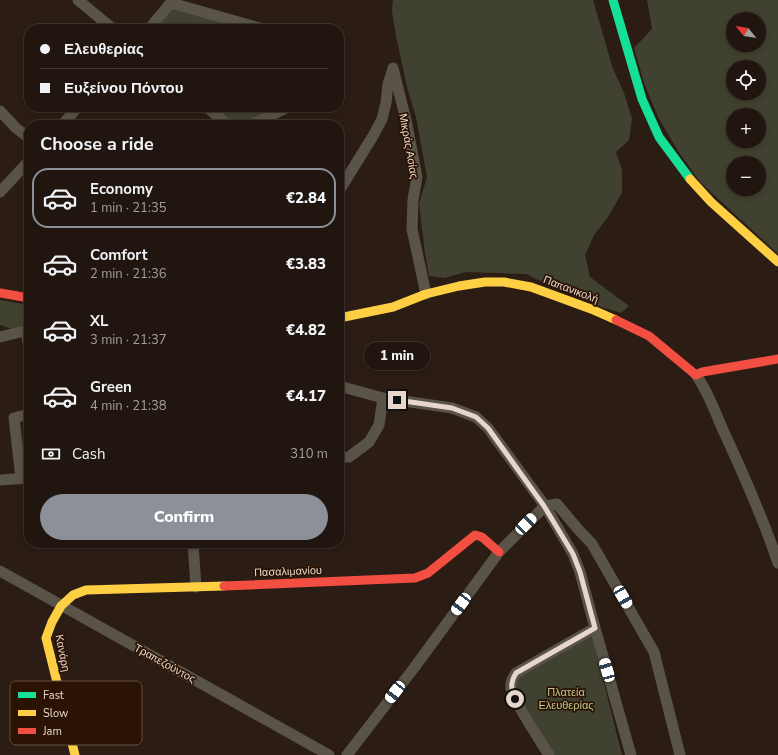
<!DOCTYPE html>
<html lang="en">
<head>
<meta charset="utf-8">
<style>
	body { margin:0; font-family:"Nunito Sans",sans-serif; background:#281f18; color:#f1f3f6; height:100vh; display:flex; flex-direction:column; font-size:15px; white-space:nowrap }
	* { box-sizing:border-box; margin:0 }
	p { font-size:13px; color:#a29f9e }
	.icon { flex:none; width:22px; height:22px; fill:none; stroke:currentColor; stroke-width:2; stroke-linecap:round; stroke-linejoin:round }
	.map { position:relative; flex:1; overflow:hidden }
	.details { position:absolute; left:24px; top:120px; width:320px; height:428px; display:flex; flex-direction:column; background:#20160f; border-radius:16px; box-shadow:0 2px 6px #0003,0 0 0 1px #3d352f }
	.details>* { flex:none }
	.top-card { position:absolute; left:24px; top:24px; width:320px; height:88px; border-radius:16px; box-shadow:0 2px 6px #0003,0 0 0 1px #3d352f; display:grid; align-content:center; height:88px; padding:0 16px; background:#20160f }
	.needle { width:26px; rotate:300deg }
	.tools { position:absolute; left:726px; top:12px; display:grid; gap:8px }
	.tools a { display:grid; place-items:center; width:40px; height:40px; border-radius:50%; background:#20160f; box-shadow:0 2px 6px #0003,0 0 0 1px #3d352f; font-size:20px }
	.end { position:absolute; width:18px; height:18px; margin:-9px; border:5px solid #e7d6cc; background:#111; box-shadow:0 0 0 2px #111 }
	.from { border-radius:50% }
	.bubble { position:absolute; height:28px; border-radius:14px; background:#20160f; box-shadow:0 2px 6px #0003,0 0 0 1px #3d352f; font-size:13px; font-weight:800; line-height:28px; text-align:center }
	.car { position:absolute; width:12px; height:24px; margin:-12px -6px; border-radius:5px; box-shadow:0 0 3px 1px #0007; background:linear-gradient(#fff 24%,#345 0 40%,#fff 0 76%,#345 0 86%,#fff 0) }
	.top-card b { display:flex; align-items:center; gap:14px; height:38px; font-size:15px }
	.top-card b+b { border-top:1px solid #3d352f }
	.top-card i { width:10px; height:10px; background:#f1f3f6 }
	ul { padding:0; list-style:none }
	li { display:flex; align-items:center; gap:12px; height:60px; margin:0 8px 6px; padding:0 8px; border:2px solid transparent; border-radius:16px }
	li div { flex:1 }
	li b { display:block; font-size:15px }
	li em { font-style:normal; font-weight:800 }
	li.active { border-color:#8c9099 }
	li>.icon { width:36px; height:36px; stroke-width:1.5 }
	h2 { padding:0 16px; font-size:18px; line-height:48px }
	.pay { display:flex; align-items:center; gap:10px; height:44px; padding:0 16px; font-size:15px }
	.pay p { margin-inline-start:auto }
	.button { display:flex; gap:8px; margin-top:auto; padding:8px 16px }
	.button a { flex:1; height:46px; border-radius:24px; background:#8c9099; color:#fff; font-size:16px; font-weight:800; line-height:46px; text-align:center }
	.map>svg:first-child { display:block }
	.green { fill:#404130; fill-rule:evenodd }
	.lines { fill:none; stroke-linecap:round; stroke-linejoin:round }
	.street { stroke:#595348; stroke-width:11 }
	.fast { stroke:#16e098; stroke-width:9 }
	.slow { stroke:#ffcf43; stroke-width:9 }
	.jam { stroke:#f24e42; stroke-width:9 }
	.route { stroke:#e7d6cc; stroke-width:5 }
	.labels { text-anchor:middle; stroke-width:3.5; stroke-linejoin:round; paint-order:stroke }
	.street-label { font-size:11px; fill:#e7d6cc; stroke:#2a1303 }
	.park-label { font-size:11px; fill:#bdc88f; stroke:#2a1303 }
	.key { fill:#2a1303; stroke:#634e3f; stroke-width:1 }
	.key-label { font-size:11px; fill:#e7d6cc }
</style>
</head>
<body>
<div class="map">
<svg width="778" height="755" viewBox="0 0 778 755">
	<rect width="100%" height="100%" fill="#2b1d14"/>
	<path class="green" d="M393,0H593L613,69L624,93L632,119L629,140L616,152L622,170V193L608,217L594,235L585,255L590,277L629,306L621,313L601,307L582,296L566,284L545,283L526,274L466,272L444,278L429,276L425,253L419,204L427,177L416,117L407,87L396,36L392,11Z
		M647,0H778V254L700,182L678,151L658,117L644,83L634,48L652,29ZM733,19H759V45H733ZM733,67H759V93H733ZM733,115H759V141H733ZM733,163H759V189H733Z
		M172,7L249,29H153Z
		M213,107H280L241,125H235Z
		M0,300L29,305V325L12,329L0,325Z
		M592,635L622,755H553L516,694L515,682L518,677Z"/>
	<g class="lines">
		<path class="street" d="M78,0L113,29
			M171,3L263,29
			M149,29L173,0
			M393,68L406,120L417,177L413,200L412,229L426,294
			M207,107L228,125
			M0,111L16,128L29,138
			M62,125L78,107
			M251,125L288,107
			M339,191L373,136L382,119L386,103L388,84L393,69
			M0,192L29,161
			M26,331L29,348
			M0,337L29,330
			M696,375C708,391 715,412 723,430C743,473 763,518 778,563
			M339,386L383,398L452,408L476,417L488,428L545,506L573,554L580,572L595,628L631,755
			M339,458L349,457L369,442L379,425L383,398
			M21,478L14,418L29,414
			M0,480L29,478
			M193,543L196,587
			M0,571L329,755
			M347,755L414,668L499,552L545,506L557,504L577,528L592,544L654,652L680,755
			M549,755C541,742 512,699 511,688C510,682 513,678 516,673L595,628"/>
		<path class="fast" d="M613,0L642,99L659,137L690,179"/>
		<path class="slow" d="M690,179L711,202L778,262
			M339,318L393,307L426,294L459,286L485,282H504L531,287L591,309L616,320
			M75,755L46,638L52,622L61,606L73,595L86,590L224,586"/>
		<path class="jam" d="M0,293L29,298
			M616,320L649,336L696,375L702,372L778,359
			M224,586L415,578L428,573L475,535L482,537L499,552"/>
	</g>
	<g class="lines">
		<path class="route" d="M397,400L452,408L476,417L488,428L544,506L573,554L580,572L595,628L516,673C510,683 511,689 515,699"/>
	</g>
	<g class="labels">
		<g class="street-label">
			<text transform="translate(409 146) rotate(80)" y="4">Μικράς Ασίας</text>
			<text transform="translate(571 289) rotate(21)" y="4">Παπανικολή</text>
			<text transform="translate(288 571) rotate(-2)" y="4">Πασαλιμανίου</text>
			<text transform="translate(63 653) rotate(79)" y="4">Κανάρη</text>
			<text transform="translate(165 663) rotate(29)" y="4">Τραπεζούντος</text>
		</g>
		<g class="park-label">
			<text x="566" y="696">Πλατεία<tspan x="566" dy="13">Ελευθερίας</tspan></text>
		</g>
	</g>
	<rect x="10" y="681" width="132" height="64" rx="6" class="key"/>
	<rect x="18" y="692" width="18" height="6" fill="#16e098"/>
	<rect x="18" y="710" width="18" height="6" fill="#ffcf43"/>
	<rect x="18" y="728" width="18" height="6" fill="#f24e42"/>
	<g class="key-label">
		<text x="43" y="699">Fast</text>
		<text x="43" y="717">Slow</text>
		<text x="43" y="735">Jam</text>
	</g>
</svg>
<div class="tools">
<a><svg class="needle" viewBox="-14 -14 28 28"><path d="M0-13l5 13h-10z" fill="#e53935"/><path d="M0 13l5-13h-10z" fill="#a29f9e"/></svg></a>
<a><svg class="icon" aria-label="locate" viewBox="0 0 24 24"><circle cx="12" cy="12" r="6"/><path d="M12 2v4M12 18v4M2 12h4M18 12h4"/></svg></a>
<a>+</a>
<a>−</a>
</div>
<i class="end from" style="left:515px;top:699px"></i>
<i class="end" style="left:397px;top:400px"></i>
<div class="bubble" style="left:364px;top:342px;width:66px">1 min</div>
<i class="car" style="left:526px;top:524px;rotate:45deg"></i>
<i class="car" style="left:623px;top:597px;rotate:150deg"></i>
<i class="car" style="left:461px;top:604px;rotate:217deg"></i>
<i class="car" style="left:607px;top:670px;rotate:344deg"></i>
<i class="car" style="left:395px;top:692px;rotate:218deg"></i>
<div class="top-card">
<b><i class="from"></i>Ελευθερίας</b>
<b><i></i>Ευξείνου Πόντου</b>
</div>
<section class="details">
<h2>Choose a ride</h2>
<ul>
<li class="active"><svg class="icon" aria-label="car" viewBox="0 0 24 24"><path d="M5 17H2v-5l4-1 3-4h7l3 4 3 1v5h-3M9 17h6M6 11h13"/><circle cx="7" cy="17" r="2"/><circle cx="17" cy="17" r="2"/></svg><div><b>Economy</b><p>1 min · 21:35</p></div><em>€2.84</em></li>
<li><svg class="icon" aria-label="car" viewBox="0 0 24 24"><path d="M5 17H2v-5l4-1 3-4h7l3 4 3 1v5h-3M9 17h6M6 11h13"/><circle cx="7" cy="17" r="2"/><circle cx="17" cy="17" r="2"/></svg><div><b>Comfort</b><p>2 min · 21:36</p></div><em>€3.83</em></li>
<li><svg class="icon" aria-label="car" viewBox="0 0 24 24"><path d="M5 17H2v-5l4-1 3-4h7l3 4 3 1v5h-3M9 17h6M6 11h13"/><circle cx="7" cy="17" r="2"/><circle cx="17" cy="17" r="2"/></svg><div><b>XL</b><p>3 min · 21:37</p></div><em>€4.82</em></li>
<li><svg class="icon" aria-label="car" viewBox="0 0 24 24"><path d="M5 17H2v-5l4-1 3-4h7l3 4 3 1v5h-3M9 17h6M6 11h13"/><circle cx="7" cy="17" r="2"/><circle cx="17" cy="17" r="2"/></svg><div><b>Green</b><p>4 min · 21:38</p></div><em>€4.17</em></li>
</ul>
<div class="pay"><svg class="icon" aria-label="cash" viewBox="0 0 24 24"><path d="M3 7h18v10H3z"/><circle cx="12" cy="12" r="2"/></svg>Cash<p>310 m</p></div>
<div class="button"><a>Confirm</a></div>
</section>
</div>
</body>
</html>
